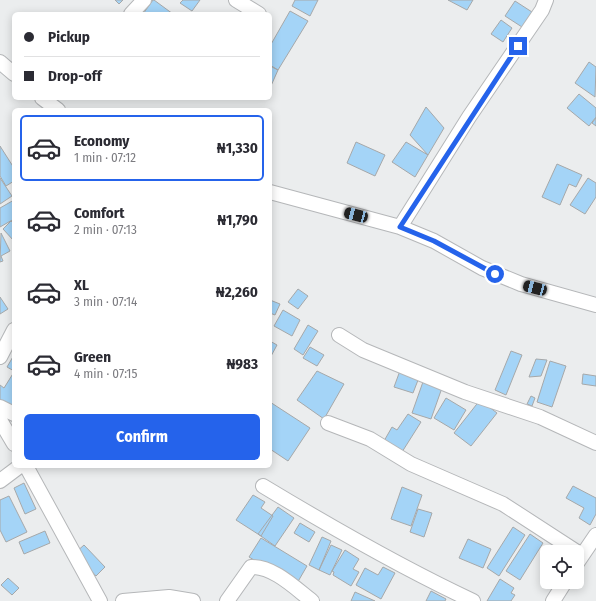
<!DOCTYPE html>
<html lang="en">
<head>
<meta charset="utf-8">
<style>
	body { margin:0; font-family:"Fira Sans Condensed",sans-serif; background:#f2f2f3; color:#2b2b33; height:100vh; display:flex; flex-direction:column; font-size:15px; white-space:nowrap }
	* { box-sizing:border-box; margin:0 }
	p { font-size:13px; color:#7c7c81 }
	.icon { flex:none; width:22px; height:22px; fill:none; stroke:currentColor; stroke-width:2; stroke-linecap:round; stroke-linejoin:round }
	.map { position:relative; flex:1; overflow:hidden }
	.details { position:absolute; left:12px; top:108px; width:260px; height:360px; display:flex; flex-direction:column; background:#fff; border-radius:6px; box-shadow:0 2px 10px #0003 }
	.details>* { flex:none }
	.hud { position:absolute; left:12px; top:12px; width:260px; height:88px; border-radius:6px; box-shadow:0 2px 10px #0003; display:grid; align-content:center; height:88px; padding:0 12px; background:#fff }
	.buttons { position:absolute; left:540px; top:545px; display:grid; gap:8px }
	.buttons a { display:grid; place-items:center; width:44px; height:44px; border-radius:6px; background:#fff; box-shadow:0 2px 10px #0003; font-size:20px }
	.end { position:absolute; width:18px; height:18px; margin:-9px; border:5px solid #2563eb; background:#fff; box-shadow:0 0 0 2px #fff }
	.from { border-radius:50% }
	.car { position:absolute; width:12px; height:24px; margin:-12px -6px; border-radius:5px; box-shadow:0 0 3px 1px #0007; background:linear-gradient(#222 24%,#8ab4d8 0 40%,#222 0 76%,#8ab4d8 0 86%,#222 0) }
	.hud b { display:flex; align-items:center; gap:14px; height:38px; font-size:15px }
	.hud b+b { border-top:1px solid #e1e1e2 }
	.hud i { width:10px; height:10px; background:#2b2b33 }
	ul { padding:7px 0 0; list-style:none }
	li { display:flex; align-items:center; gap:12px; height:66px; margin:0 8px 6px; padding:0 4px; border:2px solid transparent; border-radius:6px }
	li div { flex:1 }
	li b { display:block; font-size:15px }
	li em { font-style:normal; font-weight:700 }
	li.current { border-color:#2563eb }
	li>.icon { width:36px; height:36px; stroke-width:1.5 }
	.button { display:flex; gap:8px; margin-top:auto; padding:8px 12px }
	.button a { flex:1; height:46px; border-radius:6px; background:#2563eb; color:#fff; font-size:16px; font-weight:700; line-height:46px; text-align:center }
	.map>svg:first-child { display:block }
	.building { fill:#a4d4f7; stroke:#a6a8a9 }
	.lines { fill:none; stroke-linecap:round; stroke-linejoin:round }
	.minor-casing { stroke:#b5b7b9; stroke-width:16 }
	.minor { stroke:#fff; stroke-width:14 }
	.route { stroke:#2563eb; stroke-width:5 }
</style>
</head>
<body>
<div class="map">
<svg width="596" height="601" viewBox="0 0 596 601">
	<rect width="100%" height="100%" fill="#ebedee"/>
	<path class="building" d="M115,0H123L119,4Z
		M153,0H154L173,14H143Z
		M183,0H200L192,11L180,3Z
		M295,0H318L310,16L292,6Z
		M448,0H473L467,10Z
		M515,1L532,12L522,27L505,16Z
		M290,11L308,21L278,70L270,65V46Z
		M501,20L512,28L503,42L491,34Z
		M589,62L596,67L595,97L575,83Z
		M270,66L278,70L270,88Z
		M579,94L596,108V117L589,126L567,108Z
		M426,107L444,128L428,155L410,135Z
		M596,118V126L592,123Z
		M356,142L385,155L375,176L347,163Z
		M406,142L428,155L415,177L392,162Z
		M0,146L14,168V181L6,186L0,176Z
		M557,164L582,175L576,187L569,184L560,205L542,197Z
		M0,178L12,196L0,204Z
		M588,178L596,183V197L585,214L570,205Z
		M14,200V219L0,227V208Z
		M11,221L14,224V241L3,229Z
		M1,233L10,251L1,256L3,261L0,262Z
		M298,289L308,296L298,309L288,302Z
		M0,297L8,309L0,314Z
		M270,300L280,304L275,315L270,313Z
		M283,310L300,320L292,336L274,326Z
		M308,325L318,331L303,355L294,349Z
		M270,341L277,345L270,358Z
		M310,347L324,355L317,366L303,358Z
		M511,351L522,355L506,395L495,390Z
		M14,355V371L7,367Z
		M536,359L547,360L541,376L529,377Z
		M550,361L566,366L552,407L537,402Z
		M401,368L420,375L413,393L394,387Z
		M317,371L344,384L324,419L297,400Z
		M14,372V404L12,408L0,400V385L4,388Z
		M583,374L596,376V386L582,384Z
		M424,379L443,385L431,419L412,413Z
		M531,396L535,398L532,406L527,404Z
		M446,398L466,410L454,430L434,418Z
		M480,400L497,413L471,446L454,433Z
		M270,402L310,428L288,461L270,449Z
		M408,414L421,422L402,452L384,441L392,427L397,430Z
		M24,483L36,509L25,514L14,488Z
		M573,486L596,498V514L590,525L579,518L584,508L566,498Z
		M402,487L422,495L411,526L391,519Z
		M253,495L265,502L261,508L273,516L261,536L236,520Z
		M9,496L27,532L6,542L0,530V500Z
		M278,507L294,518L275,546L258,534Z
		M418,509L432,513L424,537L410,532Z
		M300,523L315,532L309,542L294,533Z
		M513,527L525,535L499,576L487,568Z
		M45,531L50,543L24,554L19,542Z
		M530,534L543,543L520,580L506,571Z
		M322,537L331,541L319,570L309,565Z
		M261,538L307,566L296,585L249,557Z
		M468,539L491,549L483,568L459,558Z
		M84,545L105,567L96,576L75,553Z
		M331,545L342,550L330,575L319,570Z
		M345,550L359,559L353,569L359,572L351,586L333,575L334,572L332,571Z
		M383,567L395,573L381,599L356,585L365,568L378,575Z
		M8,578L19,588L12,595L1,585Z
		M500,579L514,588L511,593L515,595L511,601H487Z
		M431,591L446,599L445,601H426Z
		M355,592L375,601H351Z"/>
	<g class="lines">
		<g class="minor-casing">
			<path id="minor" d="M236,0L259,14
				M131,14L144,0
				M0,62L14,74
				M42,98L58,110
				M270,192L400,227L434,241L482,268L521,284L596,305
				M400,227L469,117L542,10L546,0
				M339,335L363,350L465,392L540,417L596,443
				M0,357L14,330
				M0,407L14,414
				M0,420L14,444
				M328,423L370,439L411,464L503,504L577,552
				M26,466L100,601
				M0,481L20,466
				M263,486C331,527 400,567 473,601
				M577,563L596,535
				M123,601L169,597L193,601
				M227,601L251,567C273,566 295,588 312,601
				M553,601L565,582"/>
		</g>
		<use href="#minor" class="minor"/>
	</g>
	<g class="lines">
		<path class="route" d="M495,274L434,241L400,227L518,46"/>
	</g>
</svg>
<div class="buttons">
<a><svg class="icon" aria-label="locate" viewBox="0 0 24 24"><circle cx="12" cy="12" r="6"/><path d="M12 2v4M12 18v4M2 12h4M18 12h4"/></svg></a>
</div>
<i class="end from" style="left:495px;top:274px"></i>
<i class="end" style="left:518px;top:46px"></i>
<i class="car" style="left:356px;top:215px;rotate:285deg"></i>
<i class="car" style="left:535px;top:288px;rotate:285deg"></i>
<div class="hud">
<b><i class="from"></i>Pickup</b>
<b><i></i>Drop-off</b>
</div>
<section class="details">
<ul>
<li class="current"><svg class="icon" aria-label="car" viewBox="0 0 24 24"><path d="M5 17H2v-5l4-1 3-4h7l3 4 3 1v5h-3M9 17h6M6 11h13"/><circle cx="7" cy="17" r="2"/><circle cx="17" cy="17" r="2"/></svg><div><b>Economy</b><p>1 min · 07:12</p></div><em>₦1,330</em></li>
<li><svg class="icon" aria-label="car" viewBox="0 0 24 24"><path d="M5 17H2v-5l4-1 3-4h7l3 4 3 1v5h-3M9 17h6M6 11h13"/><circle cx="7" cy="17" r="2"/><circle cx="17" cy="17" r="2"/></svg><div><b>Comfort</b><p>2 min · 07:13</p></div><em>₦1,790</em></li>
<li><svg class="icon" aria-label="car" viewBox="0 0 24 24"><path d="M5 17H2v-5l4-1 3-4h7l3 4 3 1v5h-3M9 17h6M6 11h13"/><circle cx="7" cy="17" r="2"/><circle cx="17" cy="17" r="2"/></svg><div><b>XL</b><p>3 min · 07:14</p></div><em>₦2,260</em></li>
<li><svg class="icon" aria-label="car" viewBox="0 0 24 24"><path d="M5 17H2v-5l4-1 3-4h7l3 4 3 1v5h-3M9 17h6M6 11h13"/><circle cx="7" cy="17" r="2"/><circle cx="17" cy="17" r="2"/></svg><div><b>Green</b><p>4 min · 07:15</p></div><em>₦983</em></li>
</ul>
<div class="button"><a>Confirm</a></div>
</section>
</div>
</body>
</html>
